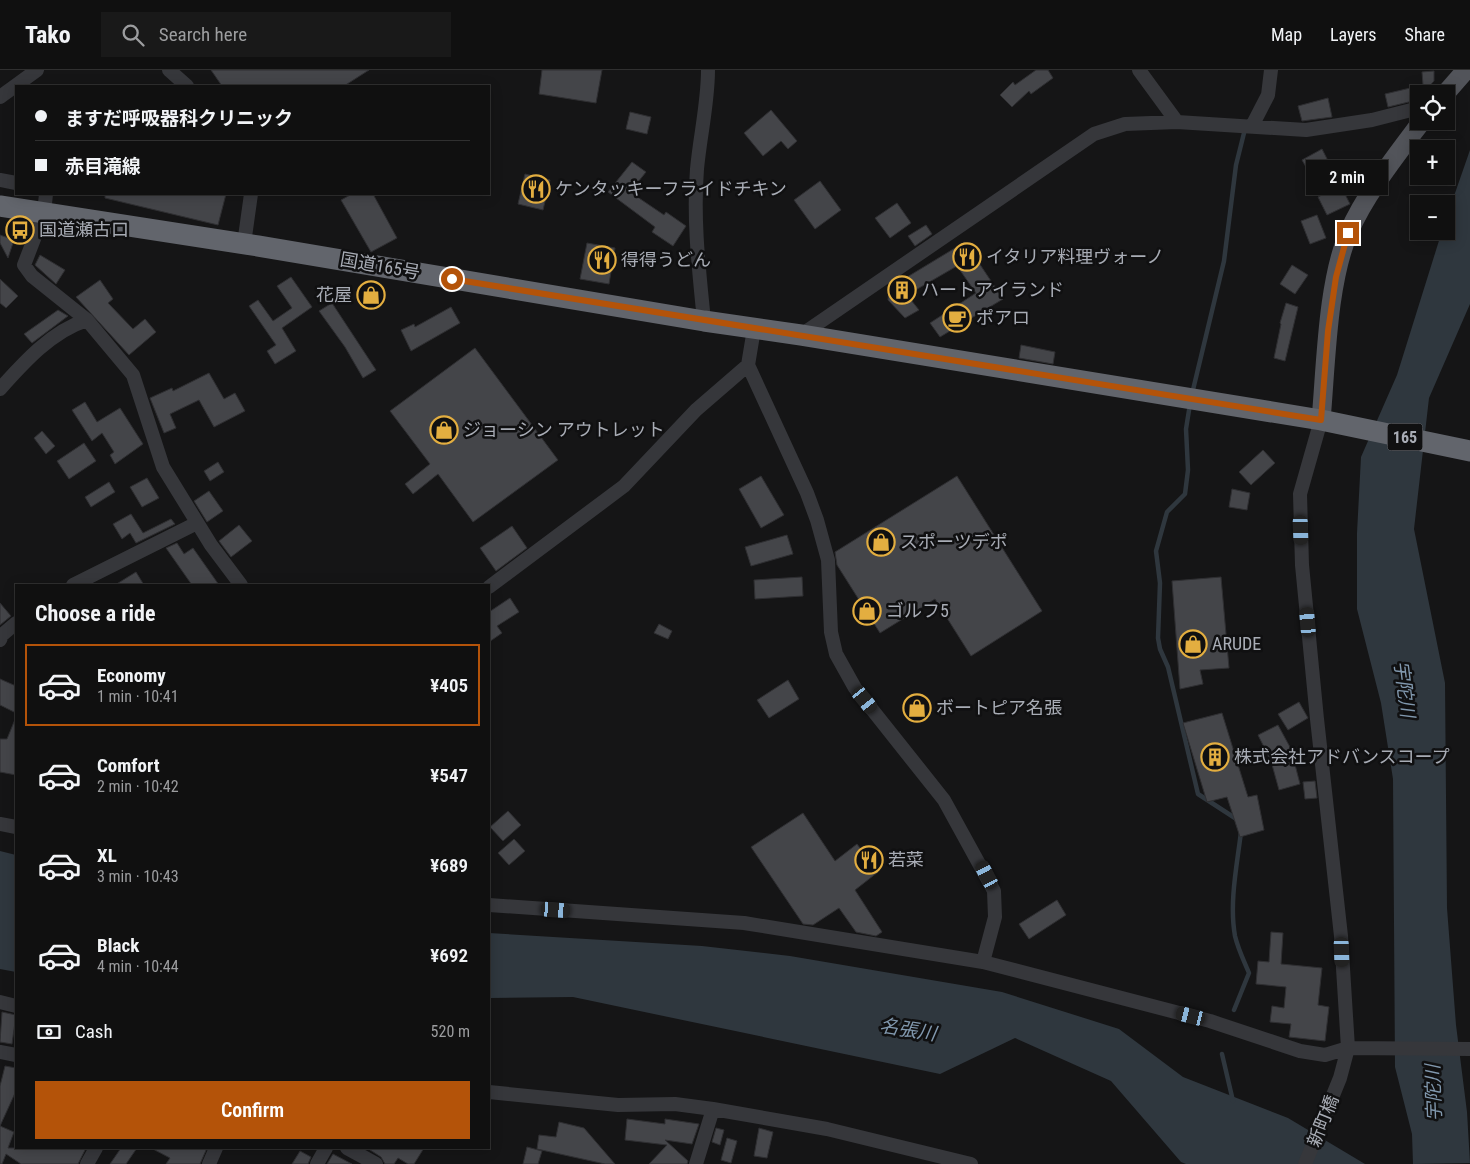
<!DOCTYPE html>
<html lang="en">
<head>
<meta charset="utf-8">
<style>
	body { margin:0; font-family:"Roboto Condensed","Noto Sans JP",sans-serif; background:#191919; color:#f1f3f6; height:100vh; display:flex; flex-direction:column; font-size:19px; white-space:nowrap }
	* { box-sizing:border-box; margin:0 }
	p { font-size:16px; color:#9c9d9f }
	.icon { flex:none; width:28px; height:28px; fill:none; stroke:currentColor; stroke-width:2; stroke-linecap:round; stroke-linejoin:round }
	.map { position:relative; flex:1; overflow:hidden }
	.drawer { position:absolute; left:15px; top:514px; width:475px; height:565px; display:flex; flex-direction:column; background:#101010; border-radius:0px; box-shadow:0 2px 12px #0003,0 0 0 1px #303030 }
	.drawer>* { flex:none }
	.banner { position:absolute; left:15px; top:15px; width:475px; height:110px; border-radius:0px; box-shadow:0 2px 12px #0003,0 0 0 1px #303030; display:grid; align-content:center; height:110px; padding:0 20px; background:#101010 }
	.buttons { position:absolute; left:1410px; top:15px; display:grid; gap:10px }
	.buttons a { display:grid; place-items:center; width:45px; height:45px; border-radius:0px; background:#101010; box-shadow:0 2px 12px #0003,0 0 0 1px #303030; font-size:25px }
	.end { position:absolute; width:22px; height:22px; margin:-11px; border:6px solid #b45309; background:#fff; box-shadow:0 0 0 2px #fff }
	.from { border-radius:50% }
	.bubble { position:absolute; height:35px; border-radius:0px; background:#101010; box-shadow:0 2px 12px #0003,0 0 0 1px #303030; font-size:16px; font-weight:600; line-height:35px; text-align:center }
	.car { position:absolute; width:15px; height:30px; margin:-15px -8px; border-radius:6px; box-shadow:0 0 4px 1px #0007; background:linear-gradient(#222 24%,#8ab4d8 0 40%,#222 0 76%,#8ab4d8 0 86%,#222 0) }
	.banner b { display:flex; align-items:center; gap:18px; height:48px; font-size:19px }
	.banner b+b { border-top:1px solid #303030 }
	.banner i { width:12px; height:12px; background:#f1f3f6 }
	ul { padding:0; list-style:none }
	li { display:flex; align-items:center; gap:15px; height:82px; margin:0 10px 8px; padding:0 10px; border:2px solid transparent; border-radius:0px }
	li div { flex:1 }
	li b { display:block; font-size:19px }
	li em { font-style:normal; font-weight:600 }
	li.current { border-color:#b45309 }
	li>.icon { width:45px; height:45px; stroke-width:1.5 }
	h2 { padding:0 20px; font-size:22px; line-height:60px }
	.pay { display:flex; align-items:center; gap:12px; height:55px; padding:0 20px; font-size:19px }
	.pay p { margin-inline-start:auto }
	.primary-button { display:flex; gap:10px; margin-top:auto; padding:10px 20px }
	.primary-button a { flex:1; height:58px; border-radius:0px; background:#b45309; color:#fff; font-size:20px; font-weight:600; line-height:58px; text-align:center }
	header { display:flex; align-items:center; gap:30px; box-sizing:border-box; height:70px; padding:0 25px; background:#101010; border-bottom:1px solid #303030 }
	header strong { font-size:24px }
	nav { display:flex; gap:28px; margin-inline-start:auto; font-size:18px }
	.search { width:350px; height:45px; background:#191919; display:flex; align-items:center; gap:12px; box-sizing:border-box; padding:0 18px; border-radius:0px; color:#9c9d9f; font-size:19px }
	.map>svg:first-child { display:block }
	.water { fill:#2f373e }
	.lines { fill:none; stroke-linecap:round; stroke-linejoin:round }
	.stream { stroke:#2f373e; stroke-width:4.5 }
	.building { fill:#444549; stroke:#2f2f32 }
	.minor { stroke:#36373b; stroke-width:14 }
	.major { stroke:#52545a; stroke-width:19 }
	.highway { stroke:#62656c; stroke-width:21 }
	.route { stroke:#b45309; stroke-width:6 }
	.labels { text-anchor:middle; stroke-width:5; stroke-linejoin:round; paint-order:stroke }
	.shield { fill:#101011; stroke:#7a7d84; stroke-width:1 }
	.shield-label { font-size:16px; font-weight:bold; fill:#a8acb5 }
	.poi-label { font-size:18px; fill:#a8acb5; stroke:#101011; text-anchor:start }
	.street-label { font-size:18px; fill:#a8acb5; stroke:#101011 }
	.water-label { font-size:19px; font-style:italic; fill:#8198ae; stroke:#101011 }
</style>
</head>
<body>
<header>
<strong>Tako</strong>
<div class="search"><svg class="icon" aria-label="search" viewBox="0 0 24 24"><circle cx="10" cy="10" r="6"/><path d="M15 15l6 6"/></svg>Search here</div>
<nav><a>Map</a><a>Layers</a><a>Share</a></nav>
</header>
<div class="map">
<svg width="1470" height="1094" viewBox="0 0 1470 1094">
	<rect width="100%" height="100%" fill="#151516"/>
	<path class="water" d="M1470,80V234L1429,328L1414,459L1445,613L1447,838L1456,955L1467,1042L1470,1093L1413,1094L1412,1064L1395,997L1393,709L1381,633L1357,539V463L1361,387L1397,305L1442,161H1446V149Z
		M0,781L16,785V902L0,899Z
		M489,863L702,876L790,886L1002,922L1119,959L1183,1007L1288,1048L1365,1094H1186L1181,1092L1111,1011L1015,968L940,1004L573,927L489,928Z"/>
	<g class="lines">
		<path class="stream" d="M1192,324L1224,191L1236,95L1244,63
			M1190,334L1186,359L1188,400L1185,424L1167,442L1156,481L1160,513L1158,568L1160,579L1168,597L1198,724L1238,750
			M1234,940L1249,903C1244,891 1238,879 1235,866C1229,833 1237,795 1241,762
			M1222,984L1233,1031"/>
	</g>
	<path class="building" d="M211,0H369L344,16H222Z
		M542,0H602L596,33L539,24Z
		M1036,0H1048L1053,8L1031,24L1029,21L1012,37L1000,25L1013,12L1015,15Z
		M1434,1V11L1422,24H1419L1417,30L1388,37L1385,24L1423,15L1422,2Z
		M1328,28L1332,47L1302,51L1298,36Z
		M771,40L797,71L788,79L781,71L763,86L744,63Z
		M630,42L651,47L647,64L626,59Z
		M1322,79L1350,134L1327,145L1318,127L1322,125L1302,90Z
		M632,92L646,102L630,122L664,145L666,142L686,156L673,176L652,162L655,157L608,122Z
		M525,104L550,110L543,140L518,134Z
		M820,111L841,140L815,159L794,130Z
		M105,124H226L218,155L105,128Z
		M352,124H373L397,168L371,182L341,130Z
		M897,133L911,153L890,168L875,148Z
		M1317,145L1326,168L1310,174L1301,151Z
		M926,155L932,164L915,176L908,166Z
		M0,165L14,170L8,188L0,173Z
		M965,172L1003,229L940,267L930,253L976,223L957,196L907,225L919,240L905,248L888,230L889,218Z
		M587,173L615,178L609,214L580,209Z
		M40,185L65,200L56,214L35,195Z
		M1292,195L1308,205L1295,224L1280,214Z
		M291,207L312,237L282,258L296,281L275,294L267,281L276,275L249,236L258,230L273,251L292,238L277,216Z
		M0,209L18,226L6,238L0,233Z
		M100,210L113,229L108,233L133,259L145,249L156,262L129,285L76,227Z
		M332,233L376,300L363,308L345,277L319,241Z
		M1286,233L1298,237L1285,291L1274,288L1281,254L1280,253Z
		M451,237L460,253L411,281L401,260L414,254L415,257Z
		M58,240L68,246L32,273L24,264Z
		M1021,275L1055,282L1053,294L1019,288Z
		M475,278L558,390L473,452L438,404L413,424L405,414L430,394L390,341Z
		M209,303L224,329L235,323L245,341L214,357L199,330L170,344L176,358L164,363L150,328L172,318L173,321Z
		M85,332L97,352L120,338L143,374L115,394L110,385L114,382L102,363L92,371L72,340Z
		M42,361L55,376L46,384L34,368Z
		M84,373L96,391L69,409L57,391Z
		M1263,380L1275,393L1251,415L1239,402Z
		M218,392L224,402L210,411L204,401Z
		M761,406L784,445L761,458L739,419Z
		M957,406L1042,541L971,586L935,529L880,563L837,495L835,482Z
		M147,408L159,428L142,437L130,417Z
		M109,412L115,422L91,437L85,427Z
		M1232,419L1250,423L1247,440L1229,437Z
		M209,421L223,441L207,452L194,431Z
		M131,444L143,463L171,449L175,454L136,473L130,463L122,469L113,454Z
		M239,455L252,471L231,487L219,471Z
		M512,456L527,478L496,501L480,478Z
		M787,465L793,484L751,496L745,477Z
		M177,473L184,484L193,478L219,515H192L166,478Z
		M136,502L144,515H115Z
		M802,507L803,526L755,529L754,510Z
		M1221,507L1229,598L1200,600L1203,614L1180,619L1172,511Z
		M510,528L519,542L497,556L502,563L489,572V542Z
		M0,533L11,546L0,555Z
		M659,554L672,561L668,569L654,563Z
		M0,609L16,616V643L0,635Z
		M788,610L799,629L769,648L757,630Z
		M1299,632L1308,648L1288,660L1278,644Z
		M1222,643L1248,727L1257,725L1264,760L1240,767L1227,727L1207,732L1183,653Z
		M16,647V705L0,702V669H7Z
		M1278,655L1291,679L1300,714L1279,720L1271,691L1258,665Z
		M1315,711L1317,728L1305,729L1303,712Z
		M508,741L521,755L503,771L490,757Z
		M803,743L835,791L857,774L878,802L855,820L882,862L876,866L856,862L839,838L813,855L803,854L751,777Z
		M514,769L525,781L509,795L498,783Z
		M1057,830L1066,845L1029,869L1019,854Z
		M1271,862L1283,863L1281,894L1322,898L1318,935L1329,937L1325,971L1289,967L1291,954L1270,952L1272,936L1284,938L1286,917L1256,914L1258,891L1269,892Z
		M2,942L16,945L12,974L0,972Z
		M5,996L16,998V1021L0,1056V1016Z
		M627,1049L665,1054V1049L699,1054L692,1074L665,1070L688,1091L687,1094H649L667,1075L625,1070Z
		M559,1052L584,1058L615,1094H605L537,1079L539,1065L556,1067Z
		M0,1056L14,1062L8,1078H86L78,1094H21L6,1084L2,1094H0Z
		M716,1058L724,1060L720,1075L712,1072Z
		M759,1058L773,1062L767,1088L754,1086Z
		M727,1068L737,1071L731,1093L721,1090Z
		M527,1077L542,1081L538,1094H523Z
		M121,1078H137L126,1094H110Z
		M151,1078H207L200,1094H166L170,1088Z
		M367,1078H424L414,1094H408L398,1088L394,1094H385L381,1087Z
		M300,1081L311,1087L308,1094H292Z
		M333,1084L352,1094H327Z"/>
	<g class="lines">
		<path class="minor" d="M169,0L187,16
			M1139,0L1177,52
			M0,27L37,0
			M1252,56L1268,25L1271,0
			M0,110L16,113
			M46,124L44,143L24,195L32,206L87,250L133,305L163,397L211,475L241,515
			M244,174L251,124
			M704,251C699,200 693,150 697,99C700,66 708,33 708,0
			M754,259L748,295L807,423L817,450L828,490L831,562L836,584L855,618L944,730L994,821L995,847L983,892
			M801,265L1094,64L1125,54L1177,52L1306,60L1372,50L1419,38
			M0,319C24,292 52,261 87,250
			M73,515L197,453
			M489,517L624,416L696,340L748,295
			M0,570L2,565L16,553
			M0,754L16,757
			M489,835L744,853L983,892L1210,951L1300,981L1325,985L1348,978L1470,979
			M0,932L16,936
			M0,982L16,985
			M489,1022L618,1035L675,1034L713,1039
			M347,1078L376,1094
			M87,1094L96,1078
			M209,1094L216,1078
			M317,1094L326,1078
			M696,1094L713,1039L827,1059L971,1094
			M1305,1094L1340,1008L1348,978L1341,866L1317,649L1302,495L1300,424L1321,350"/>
		<path class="major" d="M1445,24L1466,0
			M1321,350C1326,296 1327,212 1349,162C1364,126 1398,83 1422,51"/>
		<path class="highway" d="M0,136L258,176L704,251L801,265L1321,350L1470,381"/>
	</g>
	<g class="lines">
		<path class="route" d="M452,209L1321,350L1328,261L1336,207L1348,163"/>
	</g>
	<defs>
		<g id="restaurant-ring" transform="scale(1.4375)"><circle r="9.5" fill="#101011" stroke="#e3ae40" stroke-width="1.5"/><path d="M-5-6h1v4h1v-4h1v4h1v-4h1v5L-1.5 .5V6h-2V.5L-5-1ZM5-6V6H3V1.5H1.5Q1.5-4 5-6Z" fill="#e3ae40"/></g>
		<g id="bus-ring" transform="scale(1.4375)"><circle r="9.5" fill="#101011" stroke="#e3ae40" stroke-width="1.5"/><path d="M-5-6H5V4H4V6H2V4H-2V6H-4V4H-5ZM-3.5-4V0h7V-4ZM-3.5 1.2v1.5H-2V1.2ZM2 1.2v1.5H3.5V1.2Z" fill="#e3ae40"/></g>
		<g id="building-ring" transform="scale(1.4375)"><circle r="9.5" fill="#101011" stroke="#e3ae40" stroke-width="1.5"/><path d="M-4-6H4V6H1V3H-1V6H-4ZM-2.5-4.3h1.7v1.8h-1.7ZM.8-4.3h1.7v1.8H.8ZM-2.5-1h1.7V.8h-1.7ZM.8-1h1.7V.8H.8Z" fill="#e3ae40"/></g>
		<g id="shop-ring" transform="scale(1.4375)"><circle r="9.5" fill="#101011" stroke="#e3ae40" stroke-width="1.5"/><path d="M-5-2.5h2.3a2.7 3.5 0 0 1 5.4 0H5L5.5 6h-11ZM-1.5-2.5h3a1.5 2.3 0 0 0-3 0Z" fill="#e3ae40"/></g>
		<g id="cafe-ring" transform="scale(1.4375)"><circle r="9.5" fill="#101011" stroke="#e3ae40" stroke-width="1.5"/><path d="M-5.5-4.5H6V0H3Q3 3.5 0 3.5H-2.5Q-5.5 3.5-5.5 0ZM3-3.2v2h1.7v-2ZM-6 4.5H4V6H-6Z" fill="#e3ae40"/></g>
	</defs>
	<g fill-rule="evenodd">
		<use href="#restaurant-ring" x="536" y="119"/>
		<use href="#bus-ring" x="20" y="160"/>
		<use href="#restaurant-ring" x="967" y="187"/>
		<use href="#restaurant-ring" x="602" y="190"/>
		<use href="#building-ring" x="902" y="220"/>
		<use href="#shop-ring" x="371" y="225"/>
		<use href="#cafe-ring" x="957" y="248"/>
		<use href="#shop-ring" x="444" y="360"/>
		<use href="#shop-ring" x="881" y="472"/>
		<use href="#shop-ring" x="867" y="541"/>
		<use href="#shop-ring" x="1193" y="574"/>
		<use href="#shop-ring" x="917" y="638"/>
		<use href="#building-ring" x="1215" y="687"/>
		<use href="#restaurant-ring" x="869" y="790"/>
	</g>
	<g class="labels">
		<rect class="shield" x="1387.5" y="353.5" width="35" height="27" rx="4"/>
		<g class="shield-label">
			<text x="1405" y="373">165</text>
		</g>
		<g class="poi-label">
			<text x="555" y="125">ケンタッキーフライドチキン</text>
			<text x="39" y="166">国道瀬古口</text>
			<text x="986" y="193">イタリア料理ヴォーノ</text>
			<text x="621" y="196">得得うどん</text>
			<text x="921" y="226">ハートアイランド</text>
			<text x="352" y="231" text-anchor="end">花屋</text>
			<text x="976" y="254">ポアロ</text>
			<text x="463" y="366">ジョーシン アウトレット</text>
			<text x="900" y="478">スポーツデポ</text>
			<text x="886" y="547">ゴルフ5</text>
			<text x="1212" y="580">ARUDE</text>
			<text x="936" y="644">ボートピア名張</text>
			<text x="1234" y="693">株式会社アドバンスコープ</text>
			<text x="888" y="796">若菜</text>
		</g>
		<g class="street-label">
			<text transform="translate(380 196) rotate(10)" y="6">国道165号</text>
			<text transform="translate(1323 1051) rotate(-68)" y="6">新町橋</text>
		</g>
		<g class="water-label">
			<text transform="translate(1405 619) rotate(83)" y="7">宇陀川</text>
			<text transform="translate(908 959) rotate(9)" y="7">名張川</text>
			<text transform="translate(1433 1023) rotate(-92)" y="7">宇陀川</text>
		</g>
	</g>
</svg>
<div class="buttons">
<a><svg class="icon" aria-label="locate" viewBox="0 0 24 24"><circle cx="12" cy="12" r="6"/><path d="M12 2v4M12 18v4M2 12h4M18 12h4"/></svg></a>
<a>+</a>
<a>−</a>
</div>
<i class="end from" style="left:452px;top:209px"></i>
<i class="end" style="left:1348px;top:163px"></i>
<div class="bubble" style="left:1306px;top:90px;width:82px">2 min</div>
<i class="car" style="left:1301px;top:460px;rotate:178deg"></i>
<i class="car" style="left:1308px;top:552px;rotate:355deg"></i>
<i class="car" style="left:865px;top:630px;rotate:141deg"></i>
<i class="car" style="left:987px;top:805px;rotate:332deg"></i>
<i class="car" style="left:556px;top:840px;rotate:94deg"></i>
<i class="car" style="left:1342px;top:882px;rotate:178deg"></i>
<i class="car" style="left:1191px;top:946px;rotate:284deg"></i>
<div class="banner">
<b><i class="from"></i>ますだ呼吸器科クリニック</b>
<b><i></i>赤目滝線</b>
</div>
<section class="drawer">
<h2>Choose a ride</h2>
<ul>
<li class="current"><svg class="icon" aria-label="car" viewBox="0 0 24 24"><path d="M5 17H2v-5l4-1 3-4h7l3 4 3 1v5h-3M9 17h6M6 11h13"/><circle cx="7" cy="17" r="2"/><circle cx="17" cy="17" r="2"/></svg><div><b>Economy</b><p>1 min · 10:41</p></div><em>¥405</em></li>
<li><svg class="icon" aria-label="car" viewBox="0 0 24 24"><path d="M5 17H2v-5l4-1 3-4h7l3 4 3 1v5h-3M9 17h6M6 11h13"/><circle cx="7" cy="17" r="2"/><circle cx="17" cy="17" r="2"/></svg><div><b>Comfort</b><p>2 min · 10:42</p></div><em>¥547</em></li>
<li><svg class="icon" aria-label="car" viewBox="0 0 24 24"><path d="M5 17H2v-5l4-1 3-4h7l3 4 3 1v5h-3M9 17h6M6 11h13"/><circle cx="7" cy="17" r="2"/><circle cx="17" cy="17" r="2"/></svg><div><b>XL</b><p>3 min · 10:43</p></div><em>¥689</em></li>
<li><svg class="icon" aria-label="car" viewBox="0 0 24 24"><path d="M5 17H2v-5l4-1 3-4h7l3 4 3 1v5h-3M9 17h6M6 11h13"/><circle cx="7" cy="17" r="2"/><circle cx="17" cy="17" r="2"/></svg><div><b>Black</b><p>4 min · 10:44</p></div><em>¥692</em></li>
</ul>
<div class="pay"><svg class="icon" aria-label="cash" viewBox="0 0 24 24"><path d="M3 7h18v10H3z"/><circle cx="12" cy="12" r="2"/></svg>Cash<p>520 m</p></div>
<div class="primary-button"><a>Confirm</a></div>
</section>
</div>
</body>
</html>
